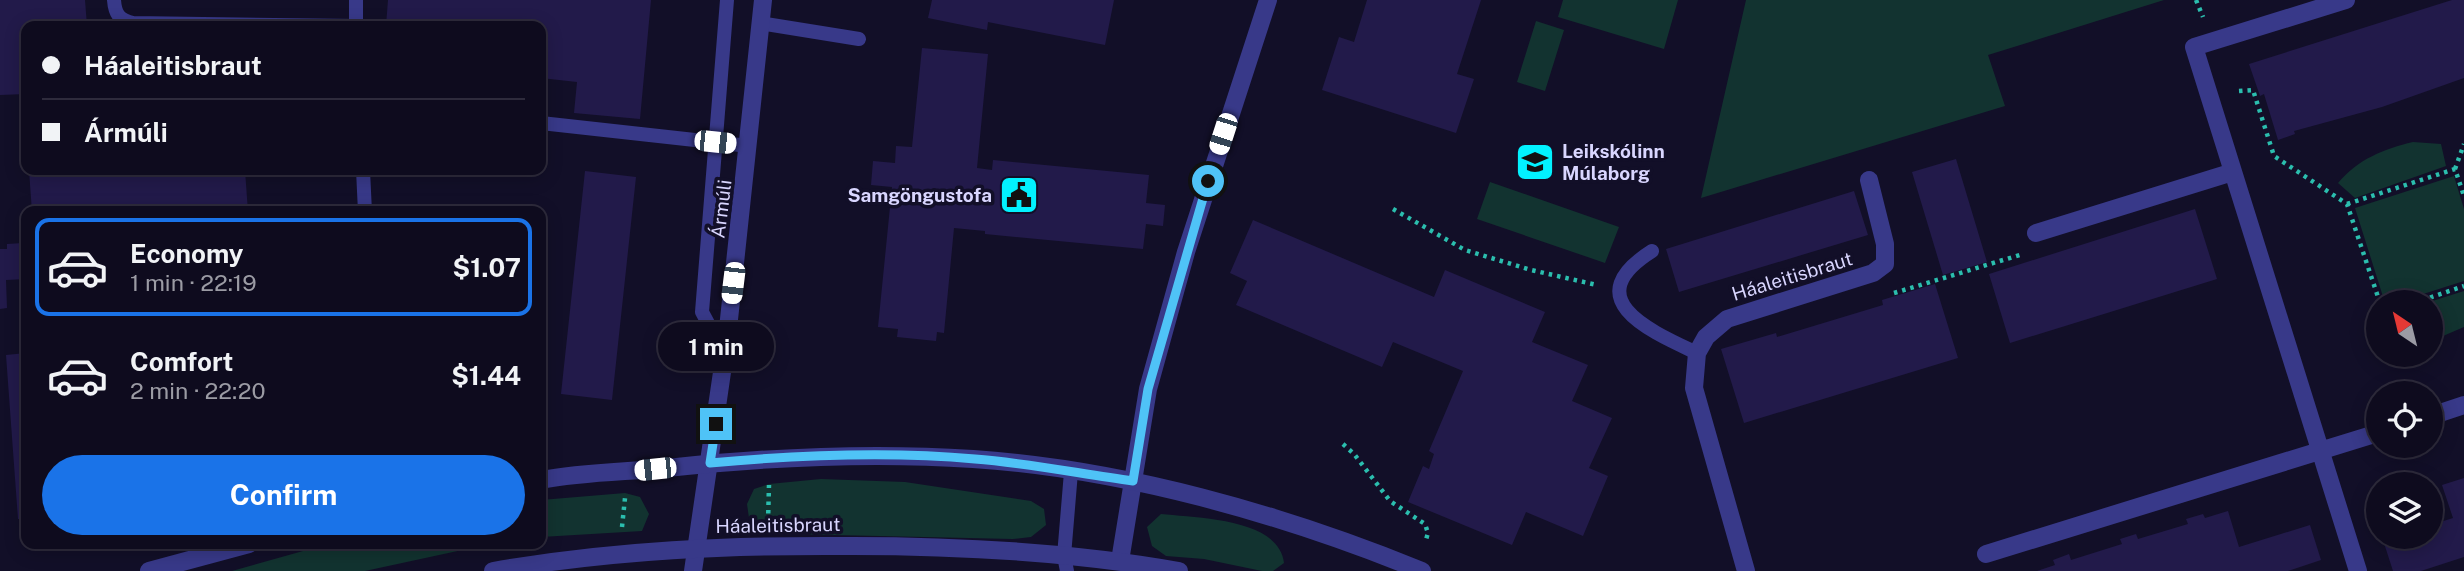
<!DOCTYPE html>
<html lang="en">
<head>
<meta charset="utf-8">
<style>
	body { margin:0; font-family:"Public Sans",sans-serif; background:#171427; color:#f1f3f6; height:100vh; display:flex; flex-direction:column; font-size:26px; white-space:nowrap }
	* { box-sizing:border-box; margin:0 }
	p { font-size:23px; color:#9b9ba4 }
	.icon { flex:none; width:38px; height:38px; fill:none; stroke:currentColor; stroke-width:2; stroke-linecap:round; stroke-linejoin:round }
	.map { position:relative; flex:1; overflow:hidden }
	.side { position:absolute; left:21px; top:206px; width:525px; height:343px; display:flex; flex-direction:column; background:#0e0b1e; border-radius:14px; box-shadow:0 4px 18px #0003,0 0 0 2px #2e2b3c }
	.side>* { flex:none }
	.guide { position:absolute; left:21px; top:21px; width:525px; height:154px; border-radius:14px; box-shadow:0 4px 18px #0003,0 0 0 2px #2e2b3c; display:grid; align-content:center; height:154px; padding:0 21px; background:#0e0b1e }
	.needle { width:46px; rotate:325deg }
	.controls { position:absolute; left:2366px; top:290px; display:grid; gap:14px }
	.controls a { display:grid; place-items:center; width:77px; height:77px; border-radius:50%; background:#0e0b1e; box-shadow:0 4px 18px #0003,0 0 0 2px #2e2b3c; font-size:35px }
	.end { position:absolute; width:32px; height:32px; margin:-16px; border:9px solid #4fc3f7; background:#111; box-shadow:0 0 0 4px #111 }
	.from { border-radius:50% }
	.bubble { position:absolute; height:49px; border-radius:24px; background:#0e0b1e; box-shadow:0 4px 18px #0003,0 0 0 2px #2e2b3c; font-size:23px; font-weight:700; line-height:49px; text-align:center }
	.car { position:absolute; width:21px; height:42px; margin:-21px -10px; border-radius:9px; box-shadow:0 0 5px 2px #0007; background:linear-gradient(#fff 24%,#345 0 40%,#fff 0 76%,#345 0 86%,#fff 0) }
	.guide b { display:flex; align-items:center; gap:24px; height:66px; font-size:26px }
	.guide b+b { border-top:2px solid #2e2b3c }
	.guide i { width:18px; height:18px; background:#f1f3f6 }
	ul { padding:12px 0 0; list-style:none }
	li { display:flex; align-items:center; gap:21px; height:98px; margin:0 14px 10px; padding:0 7px; border:4px solid transparent; border-radius:14px }
	li div { flex:1 }
	li b { display:block; font-size:26px }
	li em { font-style:normal; font-weight:700 }
	li.active { border-color:#1a73e8 }
	li>.icon { width:63px; height:63px; stroke-width:1.5 }
	.cta { display:flex; gap:14px; margin-top:auto; padding:14px 21px }
	.cta a { flex:1; height:80px; border-radius:42px; background:#1a73e8; color:#fff; font-size:28px; font-weight:700; line-height:80px; text-align:center }
	.map>svg:first-child { display:block }
	.green { fill:#123330 }
	.building { fill:#221a4a }
	.lines { fill:none; stroke-linecap:round; stroke-linejoin:round }
	.path { stroke:#2bbeae; stroke-width:4.5; stroke-dasharray:3.5 5; stroke-linecap:butt }
	.service { stroke:#383989; stroke-width:14 }
	.minor { stroke:#383989; stroke-width:18 }
	.tertiary { stroke:#383989; stroke-width:18 }
	.route { stroke:#4fc3f7; stroke-width:9 }
	.labels { text-anchor:middle; stroke-width:7; stroke-linejoin:round; paint-order:stroke }
	.poi-label { font-size:19px; font-weight:bold; fill:#d9d6ff; stroke:#120f28; text-anchor:start }
	.street-label { font-size:19px; fill:#d9d6ff; stroke:#120f28 }
</style>
</head>
<body>
<div class="map">
<svg width="2464" height="571" viewBox="0 0 2464 571">
	<rect width="100%" height="100%" fill="#120f28"/>
	<path class="green" d="M1563,0H1678L1664,49L1558,17Z
		M1746,0H2164L1988,55L2005,106L1701,198Z
		M1536,21L1564,30L1545,91L1517,82Z
		M2413,142L2441,144L2446,166L2355,198L2338,183C2358,159 2384,149 2413,142Z
		M2454,176L2464,209V281L2395,303H2385L2355,208Z
		M1490,182L1619,227L1605,263L1477,219Z
		M2464,291V327L2443,336L2431,338V303H2426Z
		M821,479L905,482L1031,501L1044,509L1046,525L1031,537L1013,539L789,534L749,518L747,504L754,489L769,484Z
		M625,493L640,497L649,514L642,531L541,537V500Z
		M1161,514C1197,518 1279,518 1284,563L1273,571H1262L1204,559L1166,556L1152,546L1147,527Z
		M328,544H490L365,571H232Z"/>
	<path class="building" d="M0,0H85L87,26H26V94L0,95Z
		M388,0H651L640,119L574,113L577,82L541,78V26H386Z
		M932,0H1114L1105,45L988,22L987,30L928,18Z
		M1367,0H1481L1457,74L1474,79L1456,133L1322,90L1339,37L1354,42Z
		M2452,0H2464V78L2382,107L2294,131L2295,134L2278,140L2264,94L2260,96L2249,64Z
		M922,48L988,54L977,168L992,170L993,160L1149,175L1146,203L1165,205L1163,226L1146,224L1143,249L985,234V231L954,228L944,333L937,332L936,341L897,337L898,329L878,327L892,187L871,185L873,161L895,163L896,146L912,147Z
		M1530,150L1550,156L1542,181L1521,174Z
		M1956,159L1987,262L1943,275L1912,172Z
		M29,170H245L248,212H32Z
		M585,171L636,177L612,400L561,394Z
		M1854,191L1868,235L1679,292L1666,249Z
		M2195,209L2217,279L2010,343L1989,274Z
		M1253,220L1434,297L1445,270L1545,312L1532,342L1588,365L1572,401L1612,418L1589,468L1608,476L1583,536L1526,512L1512,545L1408,502L1423,466L1429,469L1434,454L1429,451L1463,371L1393,342L1382,367L1236,305L1247,281L1230,273Z
		M23,243L26,279L6,280L7,308L0,309V249H7V244Z
		M1935,284L1958,358L1744,423L1721,349L1776,333L1777,337L1883,305L1882,300Z
		M26,353V519H18L6,355Z
		M2464,478V557L2421,571H2393L2383,540L2393,537H2431V525L2453,518L2442,485Z
		M2228,511L2239,547L2310,525L2321,560L2288,571H2037L2055,565L2053,560L2069,554L2071,560L2122,544L2120,539L2136,534L2138,539L2188,524L2186,519L2203,514L2205,518Z"/>
	<g class="lines">
		<path class="path" d="M2196,0L2203,17
			M2239,91L2253,90L2274,156L2347,204L2380,303
			M2455,169L2464,144
			M2347,204L2455,169L2464,196
			M1393,209L1465,250L1531,270L1597,285
			M1894,293L2023,254
			M2414,303L2464,286
			M1343,444L1354,454L1390,501L1425,524L1428,533L1425,543
			M768,522L769,485
			M622,527L625,498"/>
		<path class="service" d="M114,0C115,14 119,20 133,23L356,26
			M760,23L859,39
			M356,26V0
			M541,123L749,146
			M363,170L365,212
			M1652,251C1576,299 1650,331 1697,353
			M727,338L710,327L702,312L727,0
			M1067,571L1064,556L1071,472"/>
		<path class="minor" d="M2346,0L2194,47L2358,571
			M2036,233L2233,172
			M2431,416L2464,405
			M1986,554L2378,433
			M1120,561L1148,389L1186,252L1268,0
			M693,571L727,338L763,0
			M1746,571L1694,388L1697,353L1706,337L1727,319L1873,273L1885,264V244L1869,180"/>
		<path class="tertiary" d="M541,480C582,472 625,472 667,468C769,457 870,452 973,459C1124,469 1282,514 1422,571
			M149,571L249,544
			M493,571C613,550 732,545 852,546C962,546 1072,552 1179,571"/>
	</g>
	<g class="lines">
		<path class="route" d="M716,424L710,463C797,455 887,451 975,459C1028,463 1081,474 1133,481L1148,389L1208,181"/>
	</g>
	<defs>
		<g id="school-square" transform="scale(2.0125)"><rect x="-9" y="-9" width="18" height="18" rx="4" fill="#02f2ff" stroke="#120f28"/><path d="M0-5L7-2L0 1L-7-2ZM-4 1L0 2.5L4 1V4Q0 6-4 4Z" fill="#111"/></g>
		<g id="civic-square" transform="scale(2.0125)"><rect x="-9" y="-9" width="18" height="18" rx="4" fill="#02f2ff" stroke="#120f28"/><path d="M-.6-6.5H3V-4.5H.6V-3L4-1V1h2V6H-6V1h2V-1L-.6-3ZM-1.2 2.5V6h2.4V2.5Z" fill="#111"/></g>
	</defs>
	<g fill-rule="evenodd">
		<use href="#school-square" x="1535" y="162"/>
		<use href="#civic-square" x="1019" y="195"/>
	</g>
	<g class="labels">
		<g class="poi-label">
			<text x="1562" y="158">Leikskólinn<tspan x="1562" dy="22">Múlaborg</tspan></text>
			<text x="992" y="202" text-anchor="end">Samgöngustofa</text>
		</g>
		<g class="street-label">
			<text transform="translate(721 209) rotate(-83)" y="7">Ármúli</text>
			<text transform="translate(1792 276) rotate(-17)" y="7">Háaleitisbraut</text>
			<text transform="translate(778 525) rotate(-1)" y="7">Háaleitisbraut</text>
		</g>
	</g>
</svg>
<div class="controls">
<a><svg class="needle" viewBox="-14 -14 28 28"><path d="M0-13l5 13h-10z" fill="#e53935"/><path d="M0 13l5-13h-10z" fill="#9b9ba4"/></svg></a>
<a><svg class="icon" aria-label="locate" viewBox="0 0 24 24"><circle cx="12" cy="12" r="6"/><path d="M12 2v4M12 18v4M2 12h4M18 12h4"/></svg></a>
<a><svg class="icon" aria-label="layers" viewBox="0 0 24 24"><path d="M12 4l9 5-9 5-9-5zM3 14l9 5 9-5"/></svg></a>
</div>
<i class="end from" style="left:1208px;top:181px"></i>
<i class="end" style="left:716px;top:424px"></i>
<div class="bubble" style="left:658px;top:322px;width:116px">1 min</div>
<i class="car" style="left:1223px;top:134px;rotate:198deg"></i>
<i class="car" style="left:715px;top:142px;rotate:96deg"></i>
<i class="car" style="left:733px;top:283px;rotate:187deg"></i>
<i class="car" style="left:655px;top:469px;rotate:264deg"></i>
<div class="guide">
<b><i class="from"></i>Háaleitisbraut</b>
<b><i></i>Ármúli</b>
</div>
<section class="side">
<ul>
<li class="active"><svg class="icon" aria-label="car" viewBox="0 0 24 24"><path d="M5 17H2v-5l4-1 3-4h7l3 4 3 1v5h-3M9 17h6M6 11h13"/><circle cx="7" cy="17" r="2"/><circle cx="17" cy="17" r="2"/></svg><div><b>Economy</b><p>1 min · 22:19</p></div><em>$1.07</em></li>
<li><svg class="icon" aria-label="car" viewBox="0 0 24 24"><path d="M5 17H2v-5l4-1 3-4h7l3 4 3 1v5h-3M9 17h6M6 11h13"/><circle cx="7" cy="17" r="2"/><circle cx="17" cy="17" r="2"/></svg><div><b>Comfort</b><p>2 min · 22:20</p></div><em>$1.44</em></li>
</ul>
<div class="cta"><a>Confirm</a></div>
</section>
</div>
</body>
</html>
